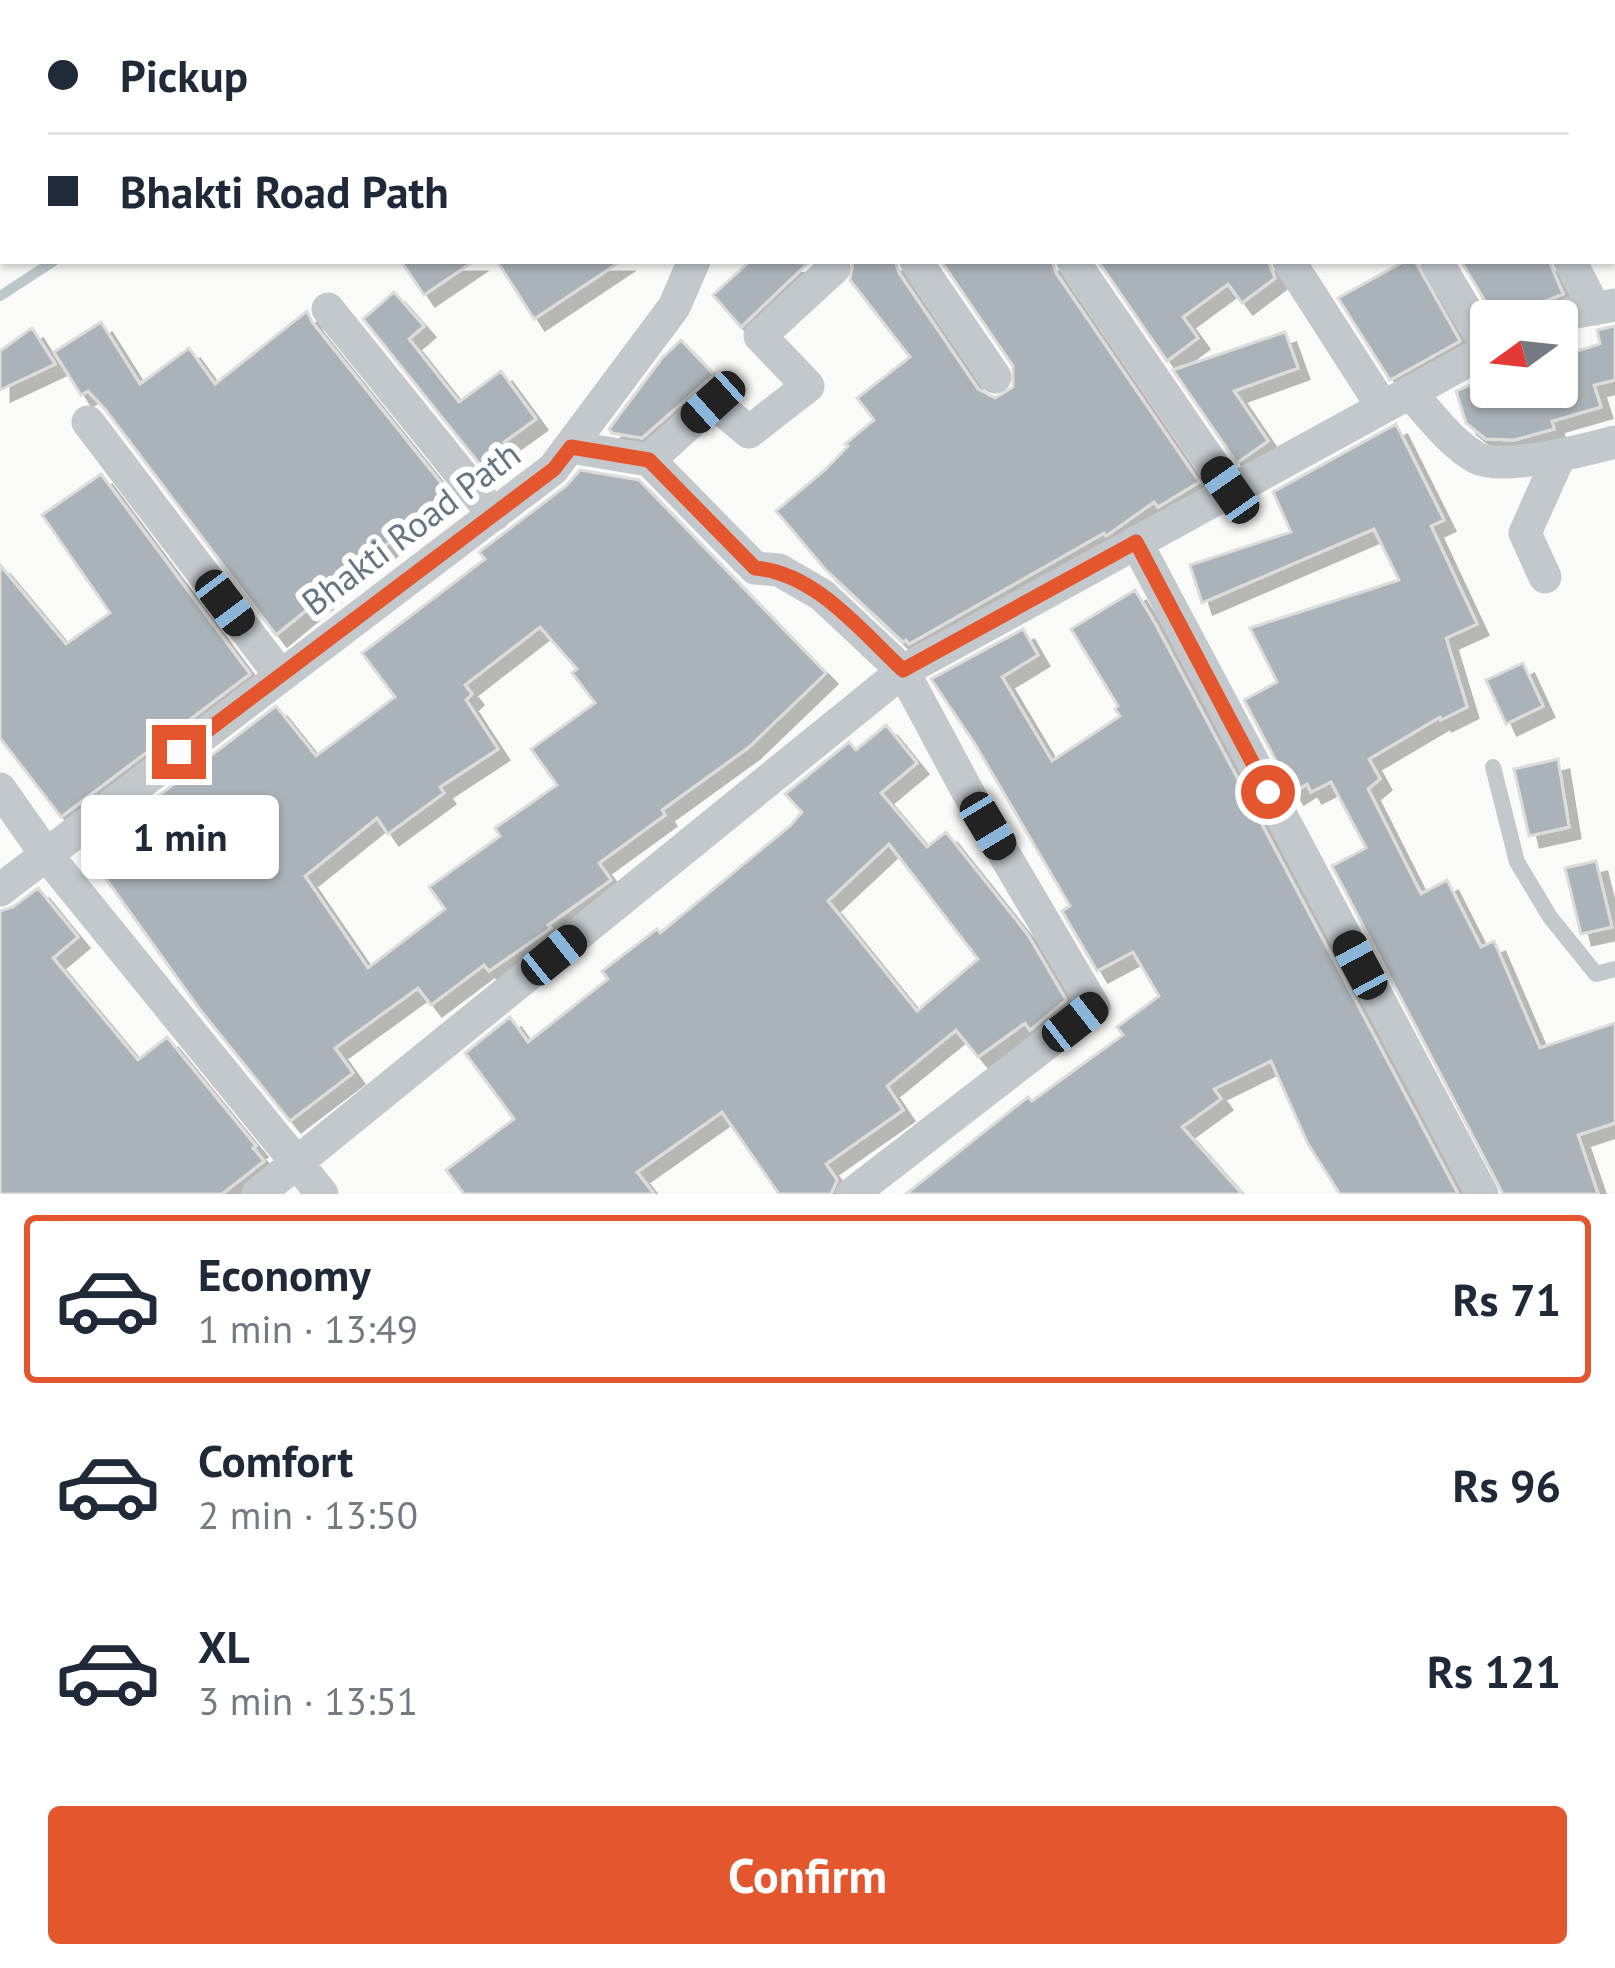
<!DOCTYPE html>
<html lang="en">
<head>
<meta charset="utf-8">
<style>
	body { margin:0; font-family:"PT Sans",sans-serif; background:#f6f6f7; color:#1f2937; height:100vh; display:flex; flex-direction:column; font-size:45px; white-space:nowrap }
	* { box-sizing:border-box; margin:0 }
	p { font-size:39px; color:#747a83 }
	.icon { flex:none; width:66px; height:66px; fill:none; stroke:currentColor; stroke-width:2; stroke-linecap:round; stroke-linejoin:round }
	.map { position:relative; height:1194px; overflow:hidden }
	.details { display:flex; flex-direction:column; background:#fff; flex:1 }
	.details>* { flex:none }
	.top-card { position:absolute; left:0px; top:0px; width:1617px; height:264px; box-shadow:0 3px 9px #0004; display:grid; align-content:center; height:264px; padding:0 48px; background:#fff }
	.needle { width:78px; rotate:255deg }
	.tools { position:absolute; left:1470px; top:300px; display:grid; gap:24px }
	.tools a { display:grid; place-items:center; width:108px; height:108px; border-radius:12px; background:#fff; box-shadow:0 3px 9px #0004; font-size:60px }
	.end { position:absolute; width:54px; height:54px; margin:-27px; border:15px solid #e4572e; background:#fff; box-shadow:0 0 0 6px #fff }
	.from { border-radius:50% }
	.bubble { position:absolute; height:84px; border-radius:12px; background:#fff; box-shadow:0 3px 9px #0004; font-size:39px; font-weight:800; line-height:84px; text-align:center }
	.car { position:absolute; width:36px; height:72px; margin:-36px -18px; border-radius:15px; box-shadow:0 0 9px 3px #0007; background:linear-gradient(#222 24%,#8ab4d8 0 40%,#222 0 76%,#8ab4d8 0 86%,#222 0) }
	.top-card b { display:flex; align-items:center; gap:42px; height:114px; font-size:45px }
	.top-card b+b { border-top:3px solid #e0e1e3 }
	.top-card i { width:30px; height:30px; background:#1f2937 }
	ul { padding:21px 0 0; list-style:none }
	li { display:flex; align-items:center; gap:36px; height:168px; margin:0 24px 18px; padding:0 24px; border:6px solid transparent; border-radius:12px }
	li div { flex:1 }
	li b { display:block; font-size:45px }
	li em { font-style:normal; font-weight:800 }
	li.current { border-color:#e4572e }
	li>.icon { width:108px; height:108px; stroke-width:1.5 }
	.button { display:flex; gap:24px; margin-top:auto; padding:24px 48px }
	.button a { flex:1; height:138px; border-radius:12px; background:#e4572e; color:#fff; font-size:48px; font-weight:800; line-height:138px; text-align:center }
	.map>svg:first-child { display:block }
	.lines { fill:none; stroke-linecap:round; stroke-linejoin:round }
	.stream { stroke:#bbc7cb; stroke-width:10 }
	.building { fill:#aab3b9; stroke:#dcdcda; stroke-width:3; fill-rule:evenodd; filter:url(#shadow) }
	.lane { stroke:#c3c8cc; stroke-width:16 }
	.street { stroke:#c3c8cc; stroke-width:33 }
	.route { stroke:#e4572e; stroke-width:15 }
	.labels { text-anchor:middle; stroke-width:12; stroke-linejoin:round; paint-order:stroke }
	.street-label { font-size:36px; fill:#657683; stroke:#fff }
</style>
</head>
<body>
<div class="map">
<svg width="1615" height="1194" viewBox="0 0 1615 1194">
	<defs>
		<filter id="shadow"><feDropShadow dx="11" dy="11" stdDeviation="0" flood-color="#0004"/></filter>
	</defs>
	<rect width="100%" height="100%" fill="#fafaf8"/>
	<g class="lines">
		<path class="stream" d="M289,3L291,0
			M0,296L54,261"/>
	</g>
	<path class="building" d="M401,261H474L424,295Z
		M497,261H621L534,319Z
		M750,261L808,263L741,327L713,295Z
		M853,261H895L899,273L978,389L995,398L1013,387V366L941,261H1052L1056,273L1199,482L1158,507L1154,502L1106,536L1104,533L909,644L906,640L903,642L825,569L776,511L825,470L848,446L845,444L874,420L857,398L910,357L850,280Z
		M1098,261H1268L1275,278L1242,303L1228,284L1183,317L1198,338L1167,361Z
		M1405,261H1415L1460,341L1390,380L1338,298Z
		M1461,261H1549L1563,294L1543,302L1524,321H1497Z
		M394,292L424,326L409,339L459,402L501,371L536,419L504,442L508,447L482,467L363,319Z
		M307,311L312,322L449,493L276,635L105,409L88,391L81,395L54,352L101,322L140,384L189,348L215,384Z
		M1615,326V380L1594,385L1601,407L1552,421L1554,429L1514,440L1486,439L1466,423L1456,391L1491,376V387H1557V357L1600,344L1597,330Z
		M32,328L55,364L0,390V351Z
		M1285,332L1298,368L1234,391L1268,441L1237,463L1173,370Z
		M681,340L714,375L642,438L612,433L609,429L662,358Z
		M1396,424L1444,520L1431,526L1477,624L1446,638L1467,707L1441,720L1440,717L1369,759L1380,779L1368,789L1421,894L1447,880L1481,947L1494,941L1540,1048L1615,1023V1123L1578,1135L1598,1194H1503L1332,866L1366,848L1331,782L1311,792L1307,784L1293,793L1244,700L1277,682L1250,628L1399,580L1374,529L1202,603L1190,565L1291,532L1273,492Z
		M580,470L639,480L826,673L749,747L662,810L665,815L599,863L611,880L548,925L551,928L489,971L484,965L431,1005L418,988L335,1048L353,1073L290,1121L201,1011L86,851L276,706L316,756L395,697L362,653L485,559L479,552L566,486ZM540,627L577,669L572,673L595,703L531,749L557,785L495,828L500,836L429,887L445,909L368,968L305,876L377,818L388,834L444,793L440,787L498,749L466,700L472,694L465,685Z
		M101,474L250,674L61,817L0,738V565L66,644L110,613L42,515Z
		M1135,590L1156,625L1458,1194H1340L1308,1144L1271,1061L1214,1089L1221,1099L1182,1127L1242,1194H906L1028,1097L1032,1101L1123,1035L1117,1027L1159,996L1133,952L1097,971L1062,911L1070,906L975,744L931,679L1023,629L1038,655L1002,677L1052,761L1120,716L1115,709L1118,706L1071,629Z
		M1523,663L1543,706L1506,724L1486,680Z
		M886,725L917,763L881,793L927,847L946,832L1028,935L1066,1000L1030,1030L1025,1023L978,1057L956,1030L887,1086L903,1110L826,1164L837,1180L831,1194H779L722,1112L637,1172L654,1194H464L446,1170L514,1119L465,1053L510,1017L528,1042L608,979L602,971L657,929L660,933L790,826L802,812L785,794L849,742L856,750ZM889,844L978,959L917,1011L828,901Z
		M1558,759L1569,827L1529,836L1514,769Z
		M1596,861L1612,927L1581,934L1565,868Z
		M38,888L78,937L53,958L138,1060L167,1037L256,1146L253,1148L264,1161L222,1194H0V911L13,907Z"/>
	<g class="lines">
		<path class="lane" d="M1493,767L1517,862L1550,917L1596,974L1615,969"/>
		<path class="street" d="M1524,0L1525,3
			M609,3L612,0
			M829,3L833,0
			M1198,3L1206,0
			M1614,73H1615
			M916,261L995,377
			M1073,261L1230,490
			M1289,261L1382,406
			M1436,261L1489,349
			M1570,261L1595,309
			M328,309L494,515
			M1553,321L1571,313L1615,305
			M1410,393C1430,414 1451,444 1477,458C1503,471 1586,450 1615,442
			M88,422L280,675
			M570,447L649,460L755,568L779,570L822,595L903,671L970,796L1094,1007L852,1194
			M649,460L713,402L749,432L808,386L760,336L834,268L829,261
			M1136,542L1482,1194
			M1545,577L1525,533L1559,457
			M0,789L45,853L322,1194
			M0,890L553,469L674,307L694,261
			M258,1194L903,671L1491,348"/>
	</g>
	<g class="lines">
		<path class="route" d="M179,752L554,469L571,447L649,460L755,568C816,573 861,631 903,670L1136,542L1268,792"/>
	</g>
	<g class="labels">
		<g class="street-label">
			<text transform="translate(411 528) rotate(-37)" y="13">Bhakti Road Path</text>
		</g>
	</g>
</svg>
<div class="tools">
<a><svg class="needle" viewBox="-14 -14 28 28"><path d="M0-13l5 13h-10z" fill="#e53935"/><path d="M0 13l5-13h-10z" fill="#747a83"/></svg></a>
</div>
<i class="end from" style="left:1268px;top:792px"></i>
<i class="end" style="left:179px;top:752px"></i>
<div class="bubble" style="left:81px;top:795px;width:198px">1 min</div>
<i class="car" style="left:713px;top:402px;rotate:228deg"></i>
<i class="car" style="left:1230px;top:490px;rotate:325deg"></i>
<i class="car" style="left:225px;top:603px;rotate:143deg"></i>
<i class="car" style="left:988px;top:826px;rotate:149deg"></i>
<i class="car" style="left:554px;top:955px;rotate:51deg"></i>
<i class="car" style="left:1360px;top:965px;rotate:332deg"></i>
<i class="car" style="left:1075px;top:1022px;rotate:52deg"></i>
<div class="top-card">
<b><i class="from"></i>Pickup</b>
<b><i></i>Bhakti Road Path</b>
</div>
</div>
<section class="details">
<ul>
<li class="current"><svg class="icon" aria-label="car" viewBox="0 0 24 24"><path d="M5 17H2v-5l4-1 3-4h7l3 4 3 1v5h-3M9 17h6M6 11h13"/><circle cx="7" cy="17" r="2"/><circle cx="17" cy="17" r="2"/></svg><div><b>Economy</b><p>1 min · 13:49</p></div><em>Rs 71</em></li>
<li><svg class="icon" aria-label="car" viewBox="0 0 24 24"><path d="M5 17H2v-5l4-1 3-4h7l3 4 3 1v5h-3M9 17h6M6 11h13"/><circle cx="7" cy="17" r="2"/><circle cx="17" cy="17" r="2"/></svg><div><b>Comfort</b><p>2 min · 13:50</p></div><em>Rs 96</em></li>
<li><svg class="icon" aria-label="car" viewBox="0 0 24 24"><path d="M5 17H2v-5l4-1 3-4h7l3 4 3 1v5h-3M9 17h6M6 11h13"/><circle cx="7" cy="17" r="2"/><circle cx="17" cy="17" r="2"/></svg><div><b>XL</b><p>3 min · 13:51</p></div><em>Rs 121</em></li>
</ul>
<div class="button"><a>Confirm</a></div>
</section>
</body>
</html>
